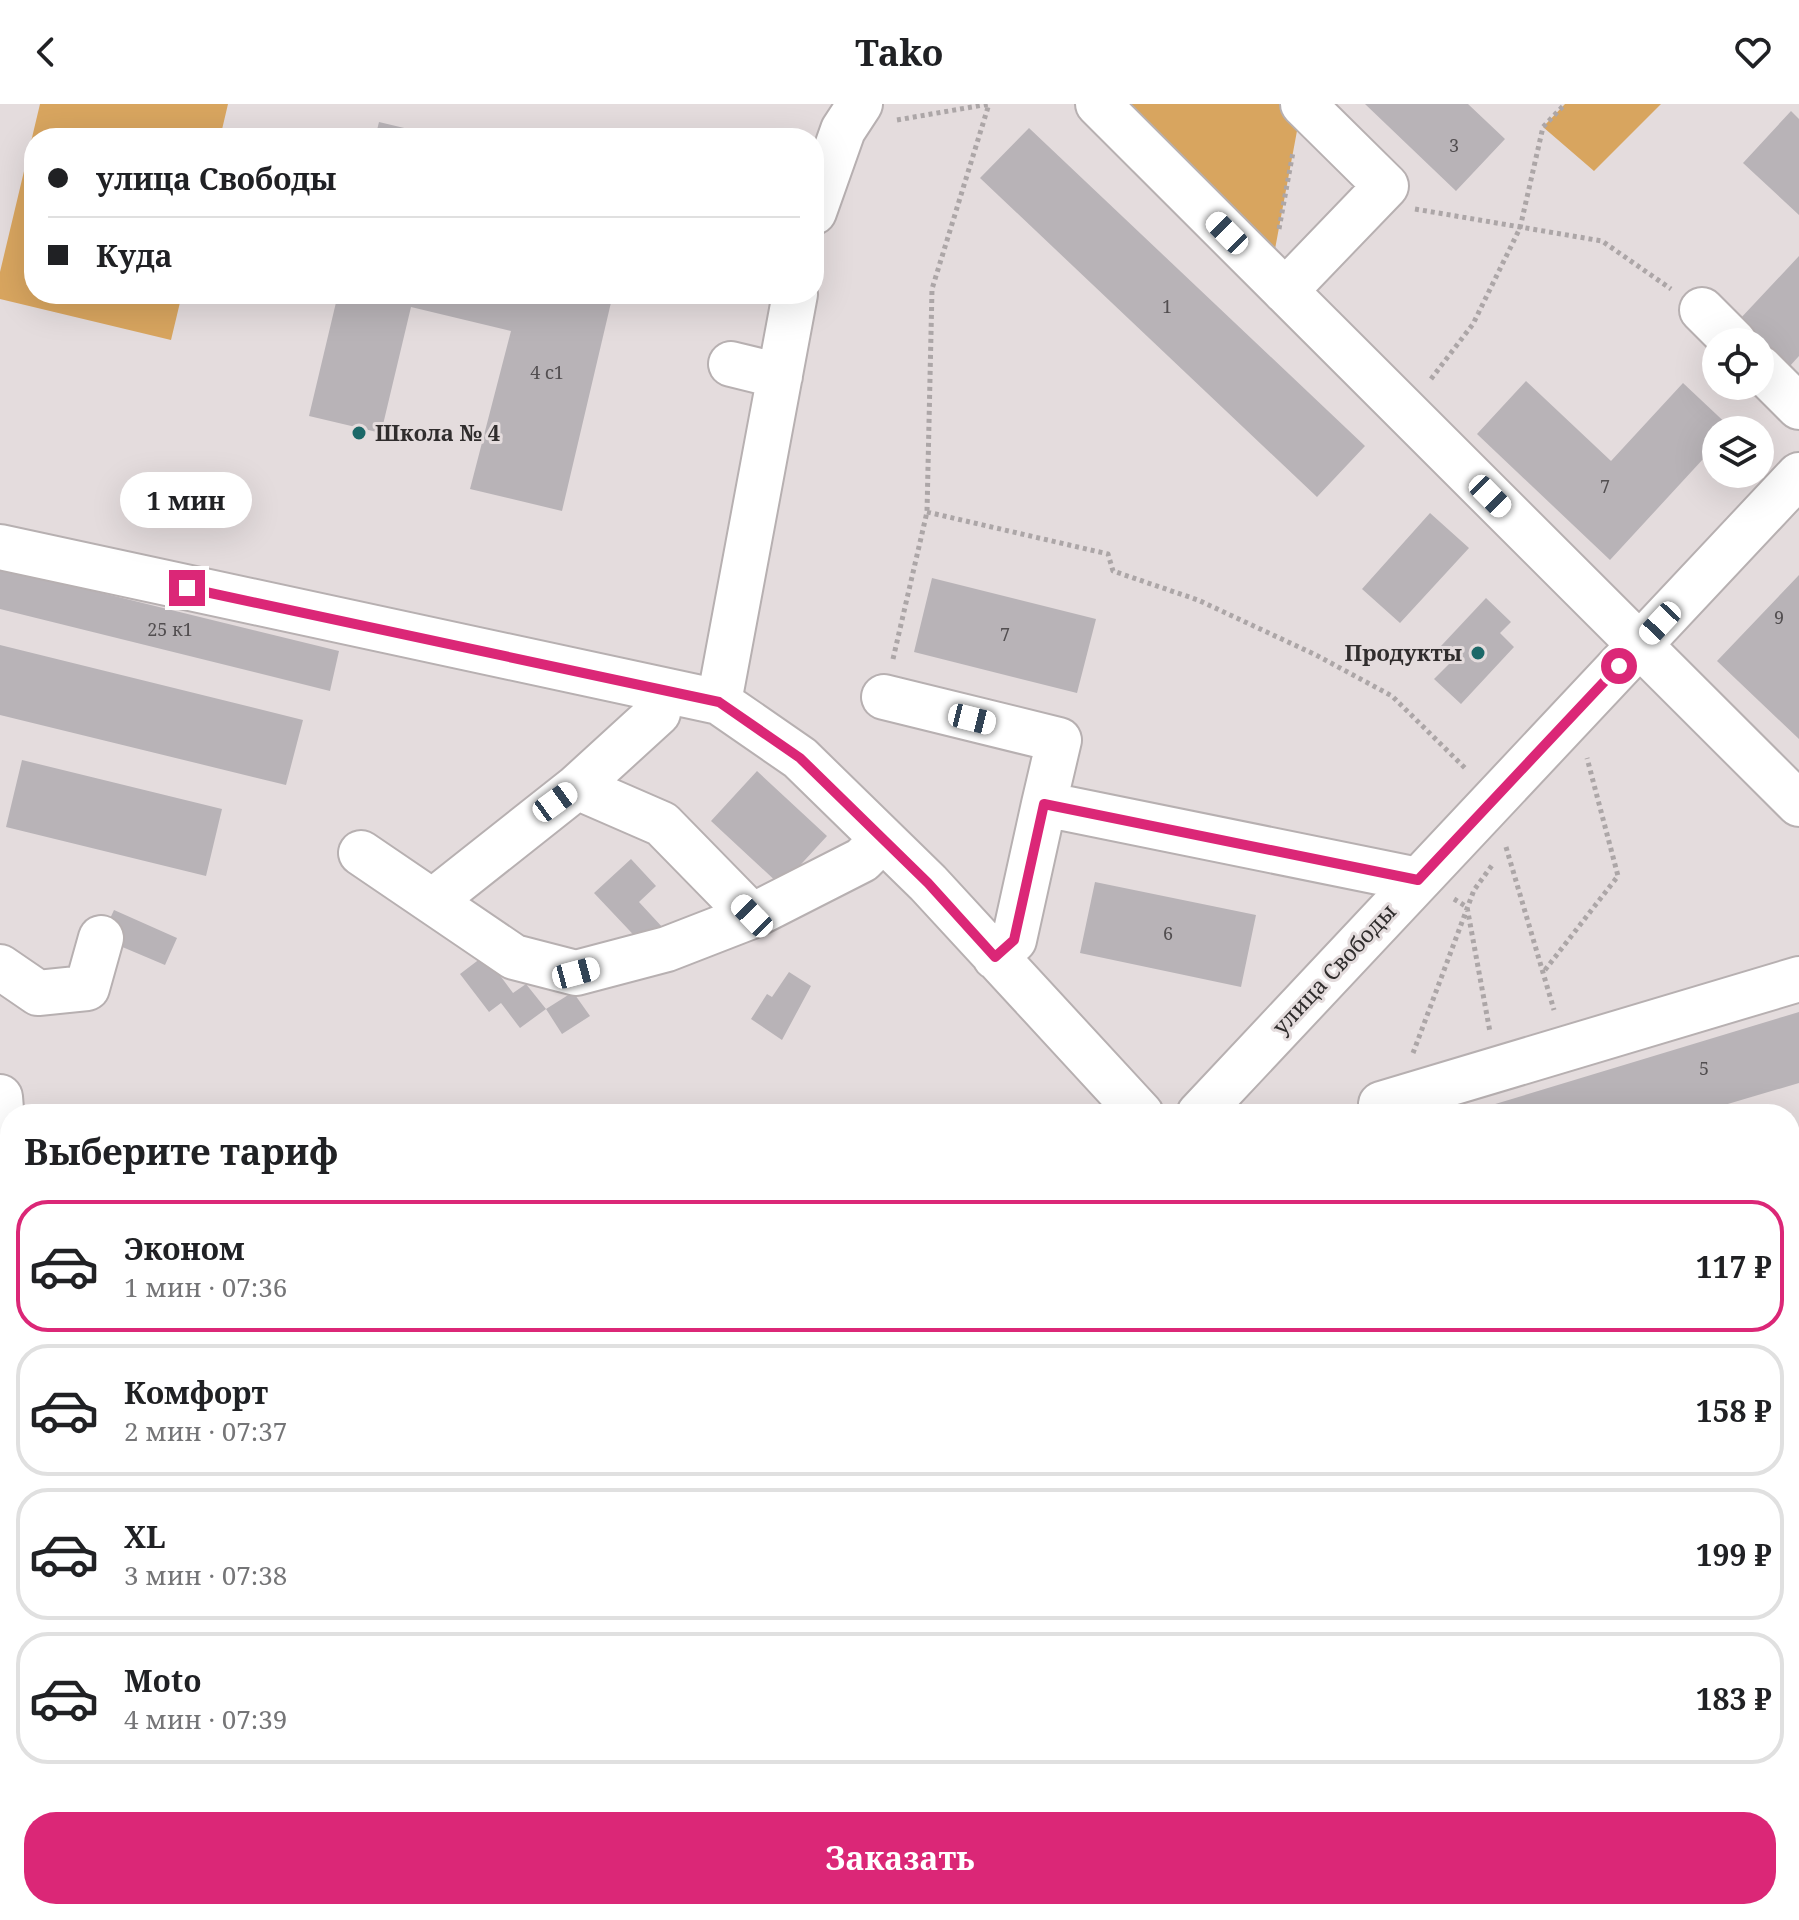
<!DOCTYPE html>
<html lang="ru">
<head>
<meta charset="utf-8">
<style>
	body { margin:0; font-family:"Noto Serif",serif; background:#f6f6f6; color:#202124; height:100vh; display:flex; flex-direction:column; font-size:30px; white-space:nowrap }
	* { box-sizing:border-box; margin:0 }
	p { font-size:26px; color:#757577 }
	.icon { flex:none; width:44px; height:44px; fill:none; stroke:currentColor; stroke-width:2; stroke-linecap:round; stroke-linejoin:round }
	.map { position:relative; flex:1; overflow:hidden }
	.panel { position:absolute; left:0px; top:1000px; width:1800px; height:816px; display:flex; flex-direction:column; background:#fff; border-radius:32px 32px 0 0; box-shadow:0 8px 32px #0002 }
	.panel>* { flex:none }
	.hud { position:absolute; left:24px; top:24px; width:800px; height:176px; border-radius:32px; box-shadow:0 8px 32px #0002; display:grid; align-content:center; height:176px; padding:0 24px; background:#fff }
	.fabs { position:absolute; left:1702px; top:224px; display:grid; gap:16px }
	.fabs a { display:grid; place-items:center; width:72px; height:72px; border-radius:50%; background:#fff; box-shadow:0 8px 32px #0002; font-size:40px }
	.end { position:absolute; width:36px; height:36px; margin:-18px; border:10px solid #db2777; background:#fff; box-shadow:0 0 0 4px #fff }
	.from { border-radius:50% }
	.bubble { position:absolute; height:56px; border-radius:28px; background:#fff; box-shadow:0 8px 32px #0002; font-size:26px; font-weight:700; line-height:56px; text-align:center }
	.car { position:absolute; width:24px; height:48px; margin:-24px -12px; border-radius:10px; box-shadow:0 0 6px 2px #0007; background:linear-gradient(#fff 24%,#345 0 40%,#fff 0 76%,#345 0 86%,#fff 0) }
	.hud b { display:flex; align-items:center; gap:28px; height:76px; font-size:30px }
	.hud b+b { border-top:2px solid #e0e0e0 }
	.hud i { width:20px; height:20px; background:#202124 }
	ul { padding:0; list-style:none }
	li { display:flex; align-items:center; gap:24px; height:132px; margin:0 16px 12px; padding:0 8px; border:4px solid #e0e0e0; border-radius:32px }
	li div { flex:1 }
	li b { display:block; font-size:30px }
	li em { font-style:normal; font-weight:700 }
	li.selected { border-color:#db2777 }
	li>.icon { width:72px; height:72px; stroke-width:1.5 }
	h2 { padding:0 24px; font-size:36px; line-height:96px }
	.primary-button { display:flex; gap:16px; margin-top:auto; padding:16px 24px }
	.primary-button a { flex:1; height:92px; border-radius:32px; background:#db2777; color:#fff; font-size:32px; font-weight:700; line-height:92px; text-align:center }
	header { display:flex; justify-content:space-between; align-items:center; height:104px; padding:0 24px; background:#fff; font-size:36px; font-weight:700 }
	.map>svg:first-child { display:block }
	.green { fill:#d8a55f }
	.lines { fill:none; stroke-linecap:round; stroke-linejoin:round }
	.river { stroke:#b39bee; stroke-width:66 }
	.building { fill:#b8b3b7 }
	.minor-casing { stroke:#b7b0b1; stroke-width:48 }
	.path { stroke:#aca6a7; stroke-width:5; stroke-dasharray:4 4; stroke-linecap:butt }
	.minor { stroke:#fff; stroke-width:44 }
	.route { stroke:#db2777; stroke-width:10 }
	.poi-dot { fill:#1b6868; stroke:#e4dcdd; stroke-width:3 }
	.labels { text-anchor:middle; stroke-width:6; stroke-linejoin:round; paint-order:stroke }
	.number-label { font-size:18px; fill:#524e50 }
	.poi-label { font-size:22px; font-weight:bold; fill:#302d2d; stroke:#e4dcdd; text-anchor:start }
	.street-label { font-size:22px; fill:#302d2d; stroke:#e4dcdd }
</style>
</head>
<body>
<header><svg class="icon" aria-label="back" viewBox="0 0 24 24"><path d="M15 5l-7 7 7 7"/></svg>Tako<svg class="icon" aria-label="heart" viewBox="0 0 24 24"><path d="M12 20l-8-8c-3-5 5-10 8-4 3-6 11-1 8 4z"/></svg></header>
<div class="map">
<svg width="1799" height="1816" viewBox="0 0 1799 1816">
	<rect width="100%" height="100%" fill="#e4dcdd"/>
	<path class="green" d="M40,0H228L220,34H34V190H182L171,236L0,195V168Z
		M1098,0H1302L1270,172Z
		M1565,0H1661L1594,67L1543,23Z
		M0,1283H10V1634H0Z"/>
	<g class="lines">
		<path class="river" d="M0,1259L10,1256
			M1390,1806L1394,1816
			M945,1816L958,1806
			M1182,1816L1197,1806"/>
	</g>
	<path class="building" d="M1365,0H1468L1505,35L1456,87Z
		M1791,7L1799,15V111L1743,59Z
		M379,18L442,33V34H375Z
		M563,24L600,33V34H560Z
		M1029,24L1365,342L1317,393L980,74Z
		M1799,152V252L1789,263L1739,216Z
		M338,190H613L562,407L470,385L511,227L411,203L381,329L309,312Z
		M1526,277L1611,357L1683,279L1733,326H1716V341L1610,456L1477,330Z
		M1430,409L1469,444L1400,519L1362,485Z
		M0,464L339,547L330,587L0,505Z
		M1799,471V635L1717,557Z
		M932,474L1096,515L1077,589L914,548Z
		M1486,494L1511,518L1500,529L1514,543L1461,600L1434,575L1454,555L1441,542Z
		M0,541L303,616L286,681L0,611Z
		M22,656L222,705L206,772L6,723Z
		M757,667L827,732L781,782L711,717Z
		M631,755L656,782L639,798L664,825L645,843L594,789Z
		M1095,778L1256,811L1241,883L1080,849Z
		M114,806L177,834L165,861L101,834Z
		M485,851L513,889L526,880L546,905L520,924L501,899L489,908L460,870Z
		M789,868L811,882L782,936L751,915L767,890L772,893Z
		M573,888L590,912L562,930L546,905Z
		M1799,908V979L1694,1010H1462Z
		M1790,1347L1799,1349V1444L1790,1441Z
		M119,1806H235L249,1816H128Z"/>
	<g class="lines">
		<g class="minor-casing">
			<path id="minor" d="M1098,0L1799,700
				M814,108L843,26L860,0
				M1285,187L1386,82L1303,0
				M1702,206L1734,238
				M731,260L780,272
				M1760,264L1799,303
				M0,443L719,598L800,654L928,779L1141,1010
				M884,593L1059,636L1044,700L1418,776
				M719,598L795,190
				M577,683L658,609
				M361,749L514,853L576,869L667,845L752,812L862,756L883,735
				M433,797L577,683L662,720L752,812
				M995,853L1014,836L1044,700
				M0,863L38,889L87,884L101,834
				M0,993L7,1079
				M1381,1000L1799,875
				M1199,1010L1799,371
				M1790,1173L1799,1172
				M1790,1270L1799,1272
				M1790,1513L1799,1515
				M92,1806L101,1816
				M673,1806L681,1816
				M453,1816L466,1806
				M555,1816L568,1806"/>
		</g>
		<path class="path" d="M897,16L989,0
			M1415,105L1602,137L1671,185
			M1279,125L1293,48
			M1431,275L1473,220L1520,124L1543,23L1565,0
			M927,408L1108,450L1113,467L1198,496L1316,551L1392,592L1467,666
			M893,555L927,408L932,185L989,0
			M1506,743L1554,906
			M1454,795L1467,803L1490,928
			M1545,866L1618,772L1587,654
			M1413,949L1474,786L1493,760
			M1790,1078L1799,1076
			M1799,1641L1796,1644L1799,1647
			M780,1806L786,1816
			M1606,1806L1617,1816
			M774,1816L775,1806"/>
		<use href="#minor" class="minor"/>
	</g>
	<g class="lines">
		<path class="route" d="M187,484L719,598L800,654L928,779L995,853L1014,836L1044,700L1418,776L1619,562"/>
	</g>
	<g class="poi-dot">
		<circle cx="359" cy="329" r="8"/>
		<circle cx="1478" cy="549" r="8"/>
	</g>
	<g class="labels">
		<g class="number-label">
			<text x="1454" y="48">3</text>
			<text x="1167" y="209">1</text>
			<text x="547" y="275">4 с1</text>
			<text x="1605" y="389">7</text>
			<text x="1779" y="520">9</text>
			<text x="170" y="532">25 к1</text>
			<text x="1005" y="537">7</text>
			<text x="1168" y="836">6</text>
			<text x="1704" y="971">5</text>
		</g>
		<g class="poi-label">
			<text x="375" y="337">Школа № 4</text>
			<text x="1462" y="557" text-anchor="end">Продукты</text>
		</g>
		<g class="street-label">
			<text transform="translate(1334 865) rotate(-47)" y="8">улица Свободы</text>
		</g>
	</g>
</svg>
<div class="fabs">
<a><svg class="icon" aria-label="locate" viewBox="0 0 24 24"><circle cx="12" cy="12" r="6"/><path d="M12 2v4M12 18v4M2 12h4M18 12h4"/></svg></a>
<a><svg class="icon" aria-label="layers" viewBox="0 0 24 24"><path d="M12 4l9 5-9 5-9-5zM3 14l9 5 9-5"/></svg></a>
</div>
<i class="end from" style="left:1619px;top:562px"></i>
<i class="end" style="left:187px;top:484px"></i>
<div class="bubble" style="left:120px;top:368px;width:132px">1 мин</div>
<i class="car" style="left:1227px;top:129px;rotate:315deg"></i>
<i class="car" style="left:1490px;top:392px;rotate:135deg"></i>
<i class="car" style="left:1660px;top:519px;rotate:223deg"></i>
<i class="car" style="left:972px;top:615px;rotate:104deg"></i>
<i class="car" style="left:555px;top:698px;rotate:54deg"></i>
<i class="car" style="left:752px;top:812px;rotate:316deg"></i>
<i class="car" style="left:576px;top:869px;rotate:75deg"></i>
<div class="hud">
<b><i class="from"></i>улица Свободы</b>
<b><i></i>Куда</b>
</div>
<section class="panel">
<h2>Выберите тариф</h2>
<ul>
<li class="selected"><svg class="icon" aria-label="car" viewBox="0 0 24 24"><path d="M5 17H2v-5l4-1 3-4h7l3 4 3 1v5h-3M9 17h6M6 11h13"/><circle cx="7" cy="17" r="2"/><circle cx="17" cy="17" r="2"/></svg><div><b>Эконом</b><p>1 мин · 07:36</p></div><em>117 ₽</em></li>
<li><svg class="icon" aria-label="car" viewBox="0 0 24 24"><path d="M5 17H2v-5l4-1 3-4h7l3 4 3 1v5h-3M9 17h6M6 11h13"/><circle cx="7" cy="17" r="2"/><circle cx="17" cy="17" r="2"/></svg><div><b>Комфорт</b><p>2 мин · 07:37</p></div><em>158 ₽</em></li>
<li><svg class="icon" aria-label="car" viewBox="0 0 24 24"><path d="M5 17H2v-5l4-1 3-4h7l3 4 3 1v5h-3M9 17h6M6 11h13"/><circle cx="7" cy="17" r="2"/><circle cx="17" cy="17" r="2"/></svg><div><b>XL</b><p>3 мин · 07:38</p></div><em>199 ₽</em></li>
<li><svg class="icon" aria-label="car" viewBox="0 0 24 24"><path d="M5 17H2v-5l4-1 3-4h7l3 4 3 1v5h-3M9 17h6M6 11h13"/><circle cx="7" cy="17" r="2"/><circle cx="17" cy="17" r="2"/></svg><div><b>Moto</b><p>4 мин · 07:39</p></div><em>183 ₽</em></li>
</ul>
<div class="primary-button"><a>Заказать</a></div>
</section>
</div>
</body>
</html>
